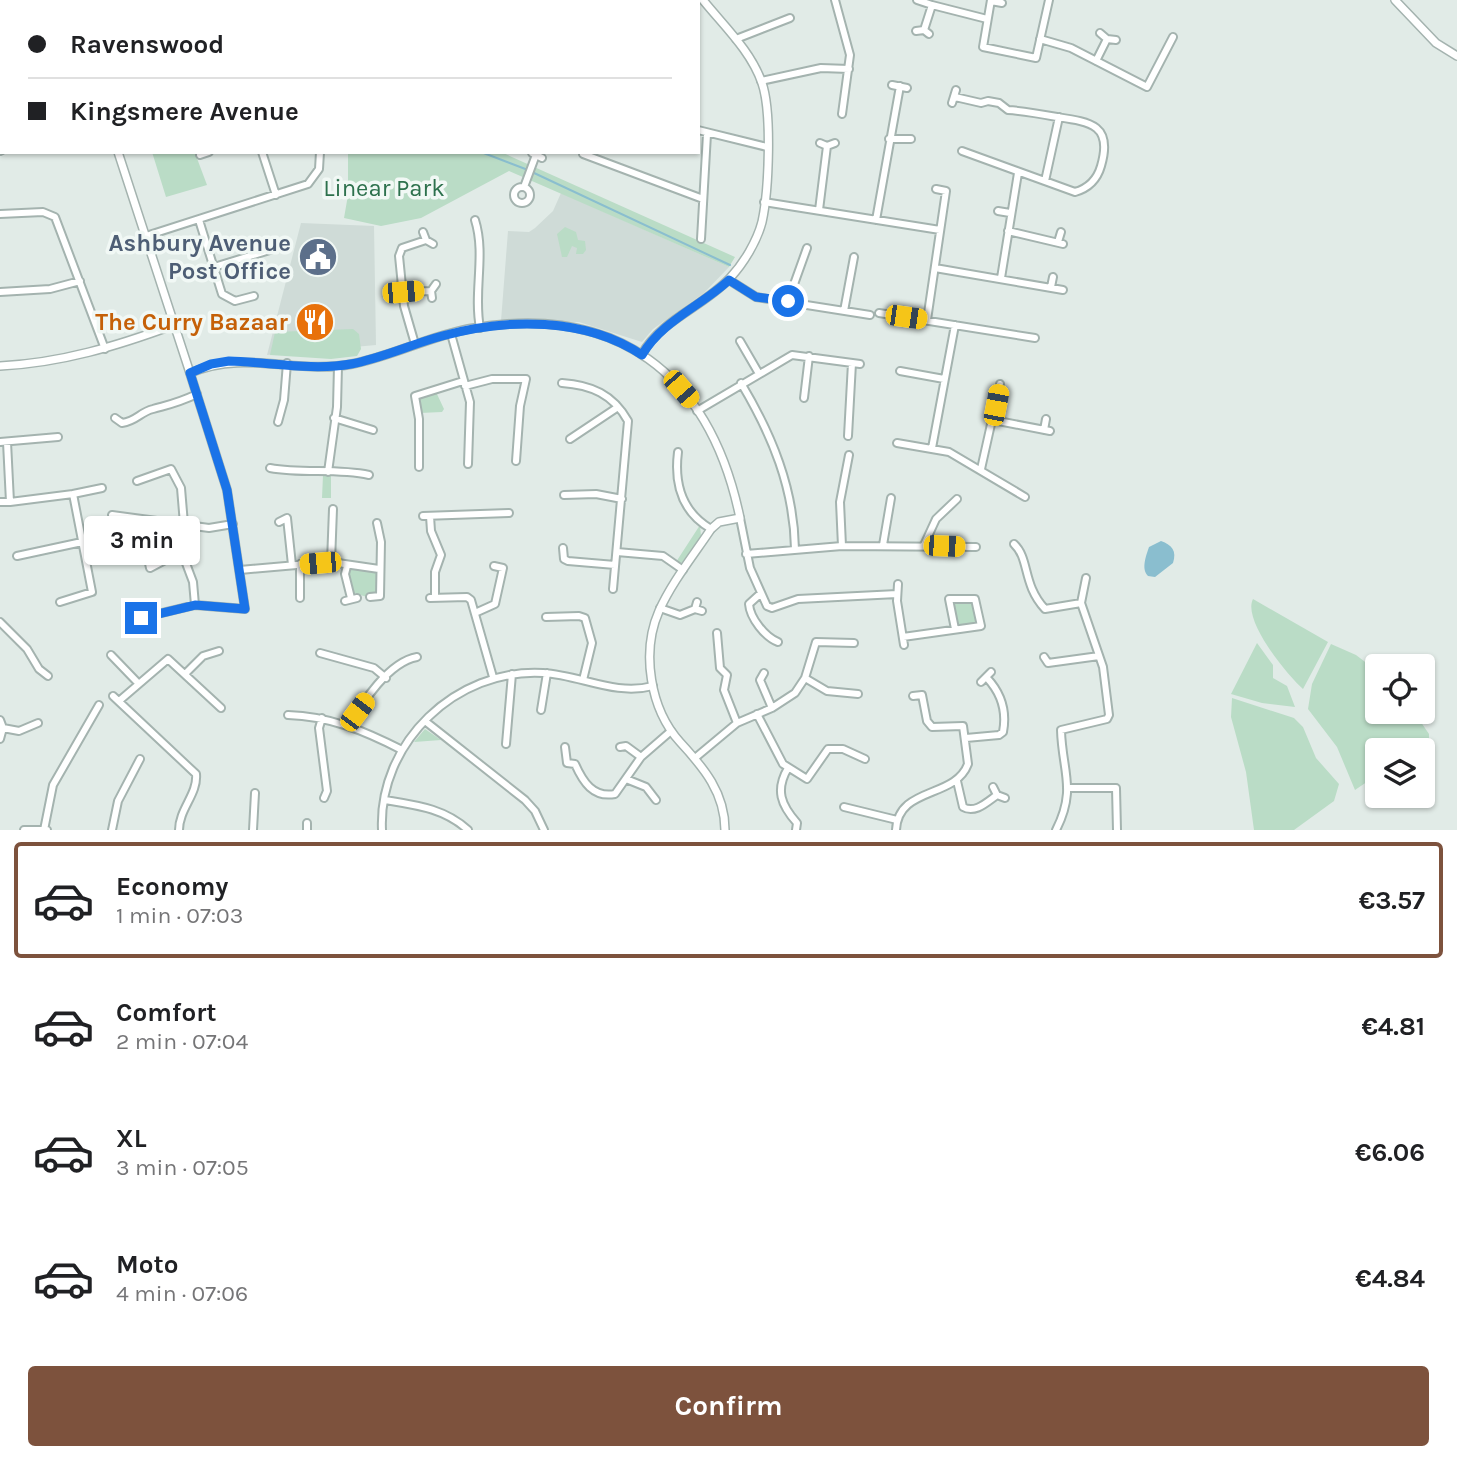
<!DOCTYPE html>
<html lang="en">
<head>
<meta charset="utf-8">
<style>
	body { margin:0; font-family:Karla,sans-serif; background:#f6f6f6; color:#202124; height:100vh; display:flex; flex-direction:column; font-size:26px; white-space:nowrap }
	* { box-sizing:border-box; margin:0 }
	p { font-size:23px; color:#757577 }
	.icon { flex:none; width:38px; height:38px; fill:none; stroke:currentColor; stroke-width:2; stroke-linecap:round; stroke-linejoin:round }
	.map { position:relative; height:830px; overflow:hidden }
	.sheet { display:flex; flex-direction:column; background:#fff; flex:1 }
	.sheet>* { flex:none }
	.guide { position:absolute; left:0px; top:0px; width:700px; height:154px; box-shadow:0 2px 5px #0004; display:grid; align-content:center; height:154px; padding:0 28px; background:#fff }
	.fabs { position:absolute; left:1365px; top:654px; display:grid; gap:14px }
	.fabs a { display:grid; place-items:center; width:70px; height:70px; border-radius:7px; background:#fff; box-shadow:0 2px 5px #0004; font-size:35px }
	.end { position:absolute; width:32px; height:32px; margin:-16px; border:9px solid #1a73e8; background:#fff; box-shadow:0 0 0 4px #fff }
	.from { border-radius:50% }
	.bubble { position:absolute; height:49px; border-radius:7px; background:#fff; box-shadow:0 2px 5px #0004; font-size:23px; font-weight:700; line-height:49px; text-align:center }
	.car { position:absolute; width:21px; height:42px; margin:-21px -10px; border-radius:9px; box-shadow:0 0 5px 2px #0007; background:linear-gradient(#f5c518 24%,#345 0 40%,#f5c518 0 76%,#345 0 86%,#f5c518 0) }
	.guide b { display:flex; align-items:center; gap:24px; height:66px; font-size:26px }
	.guide b+b { border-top:2px solid #e0e0e0 }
	.guide i { width:18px; height:18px; background:#202124 }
	ul { padding:12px 0 0; list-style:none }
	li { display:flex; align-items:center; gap:21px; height:116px; margin:0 14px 10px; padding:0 14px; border:4px solid transparent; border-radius:7px }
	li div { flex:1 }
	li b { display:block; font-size:26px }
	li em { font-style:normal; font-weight:700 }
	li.current { border-color:#7d523d }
	li>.icon { width:63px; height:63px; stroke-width:1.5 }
	.primary-button { display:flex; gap:14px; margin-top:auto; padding:14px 28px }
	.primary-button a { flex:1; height:80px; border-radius:7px; background:#7d523d; color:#fff; font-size:28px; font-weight:700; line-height:80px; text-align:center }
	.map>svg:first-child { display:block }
	.built { fill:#cfdbd7 }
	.green { fill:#badcc6 }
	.water { fill:#8abecf }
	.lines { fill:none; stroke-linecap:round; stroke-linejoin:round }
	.stream { stroke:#8abecf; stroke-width:2 }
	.minor-casing { stroke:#a4b3af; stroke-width:10 }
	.tertiary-casing { stroke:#a4b3af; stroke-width:10 }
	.minor { stroke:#fff; stroke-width:6 }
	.tertiary { stroke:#fff; stroke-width:7 }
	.route { stroke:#1a73e8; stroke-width:9 }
	.labels { text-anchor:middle; stroke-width:7; stroke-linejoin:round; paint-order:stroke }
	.park-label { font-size:24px; fill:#2d714d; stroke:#f1f8f5 }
	.service-label { font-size:24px; font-weight:bold; fill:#4e5e75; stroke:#f1f8f5; text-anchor:end }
	.food-label { font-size:24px; font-weight:bold; fill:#c56008; stroke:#f1f8f5; text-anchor:end }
</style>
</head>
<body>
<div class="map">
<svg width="1457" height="830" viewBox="0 0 1457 830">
	<rect width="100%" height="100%" fill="#e1ebe7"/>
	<path class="built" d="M561,193L729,267L704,293L653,329L642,342L579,322L501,321L508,231L529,232L535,228L553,211Z
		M301,223L374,226L376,345L267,355Z"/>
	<path class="green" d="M152,152L195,153L207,185L166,197Z
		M348,152H501L735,257L729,267L509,171L421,218L381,226L344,218L348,195Z
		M565,227L576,232L578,240L585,241L586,250L583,254H576L577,248L572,246L567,257H562L557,234Z
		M353,329L359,334L361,349L357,356L331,359L270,355L275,332Z
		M436,392L444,409L442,412L420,413V397Z
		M331,474V498H322L323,475Z
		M700,525L701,536L682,563L676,562Z
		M351,569L376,573V592L367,597L354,593L347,578Z
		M1253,599L1328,642L1303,689C1287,675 1242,620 1253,599Z
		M971,601L978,621L974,625H958L952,602Z
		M1257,643L1273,665V678L1287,686L1295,707L1262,703L1231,694Z
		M1331,644L1356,655L1377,671V712H1414L1429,734V740L1414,751H1377V775L1355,790L1337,747L1308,709L1312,684Z
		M1232,698L1294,718L1303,727L1316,758L1339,784L1334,801L1294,830H1254L1246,772L1231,717Z
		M425,729L441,740L414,742Z"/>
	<path class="water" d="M1161,541C1172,545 1177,551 1173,563L1155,577L1148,576C1141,569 1146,556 1149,547Z"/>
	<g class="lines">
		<path class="stream" d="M318,0L319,2
			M69,2L71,0
			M0,30L2,31
			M481,152L528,170
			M532,172L730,265"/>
		<g class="minor-casing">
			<path id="minor" d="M254,0L256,2
				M491,0L492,2
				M566,0L568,2
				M835,0L850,55L842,114
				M917,0L932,5L924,30
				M991,0L983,47L1036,58L1049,0
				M991,1L1002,3
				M134,2L136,0
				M357,2L360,0
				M573,2L575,0
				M652,2L653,0
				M932,5L987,19
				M916,31L924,30L929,34
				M1100,33L1107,39L1116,40
				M736,39L790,18
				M1040,39L1071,48L1147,87L1173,37
				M1096,61L1107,39
				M761,81L821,68L849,69
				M892,85L907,88
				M955,97L981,103L988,101L999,103L1008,110C1025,111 1041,114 1057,117C1091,122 1113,125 1101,166C1097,180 1089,188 1075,192L962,151
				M952,103L956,90
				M698,130L767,147
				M889,139H911
				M820,143L827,146L835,143
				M0,151L2,150
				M262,152L276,195
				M532,153L542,158
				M583,154L703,199
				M200,155L209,152
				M1045,181L1059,117
				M524,187L537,152
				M514 195a8 8 0 1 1 16 0a8 8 0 1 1-16 0Z
				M764,202L940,230
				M819,210L827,146
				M998,211L1010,213
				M0,214L43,212L55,217L105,349
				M199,220L222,294L235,301L254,296
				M475,220C486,255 473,292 480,328
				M876,220L900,86
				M1008,231L1063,244
				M423,232L426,240L433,244
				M146,236L308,184L319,169L320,152
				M701,239L707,134
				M1058,242L1061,232
				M214,267L283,246
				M935,268L1063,290
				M1001,278L1018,173
				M729,280L756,297L870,315
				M1051,287L1053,277
				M0,292L50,289L80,281
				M403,292L431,291
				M432,298L431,291L436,284
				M788,301L807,248
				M844,311L854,257
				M879,313L1035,338
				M927,320L946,191L936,189
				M451,334L470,402L468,464
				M740,341L758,372
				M415,344L404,306L399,256L402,248L426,240
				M900,371L944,379
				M562,383C591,385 613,394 628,421L613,589
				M741,383C772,435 794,488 795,549
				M465,386L492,379H526L520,406L516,461
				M804,398L809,356
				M697,411L792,355L860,364
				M115,418L122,423C137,421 140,412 153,409C171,404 178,403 197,394
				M334,418L373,430
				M993,420L1050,431
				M278,422L284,400L287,363
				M1044,430L1046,419
				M848,436L852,363
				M570,439L618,407
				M0,442L58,437
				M897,443L949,452L1025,497
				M932,448L955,325
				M678,452C674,484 682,512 711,529
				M419,467V419L415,396L463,381
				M270,468C303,474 336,468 369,475
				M981,469L1000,384
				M328,472L337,407L338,366
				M137,481L171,469L181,488L184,524
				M73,494L102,488
				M564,495L596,494L622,499
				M0,502H10L7,442
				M10,502L73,494L92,592L60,602
				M112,515L209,528L233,524
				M423,516L509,513
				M430,516L431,531L441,555L435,572V597
				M740,518L750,568L767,606L772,608L798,599L897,594
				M279,522L287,518L292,565
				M1014,544C1030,559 1022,584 1045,609L1081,603
				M883,545L891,498
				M924,545L936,519L957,499
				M842,546L840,502L849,455
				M563,548L564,559L568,561L615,565
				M617,552L663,556L683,570
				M147,554L150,568L165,560L184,558L193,582L195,605
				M746,554L842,546L976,547
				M17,556L82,542
				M331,562L333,509
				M300,564V598
				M347,566L345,574L351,598
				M240,570L331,562L379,569
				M898,584L897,601L904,645
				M760,594L749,604C750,618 765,637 778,642
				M370,597L380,596L381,542L377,523
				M430,598L467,597L471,600L493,677
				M345,601L357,598
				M697,602L695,609L702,611
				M660,608L680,615L695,609
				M475,613L495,604L503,568L494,566
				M546,617L579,616L585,618L592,643L583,680
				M141,618L195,605L245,609L227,490L190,373
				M0,622L27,649L39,669L48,676
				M717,633L720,668L727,675L724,690L737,723
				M903,637L981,626L975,599H949L955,629
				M320,653L374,668L386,678
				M111,655L138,683
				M1044,657L1048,663L1099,656
				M186,673L203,656L219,651
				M764,673L760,680L772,708
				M805,678L827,691L858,694
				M981,682L991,672
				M113,696L196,774C198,794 179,809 179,830
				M119,701L168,659L221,708
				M541,710L547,673
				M757,714L783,764L807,779L828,749H843L865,759
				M288,715C329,716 365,731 402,750
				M322,718L319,728L327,791L324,798
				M0,720L3,728L0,739
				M425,721L525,800L535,811L544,830
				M350,726C362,702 389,662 417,657
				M3,728L19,731L38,723
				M966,738L999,735L1003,732C1007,711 1001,693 987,678
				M506,744L512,674
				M565,747L567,763L575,764C583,782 593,798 615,794L641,757L671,731
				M620,747L626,746L641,757
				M695,758L737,723L772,708L795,693L805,678L816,642L854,643
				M788,768C775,790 781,805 797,823L796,830
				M626,779L646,787L656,800
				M957,781L963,807C975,814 987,802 997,795
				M993,787L997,795L1005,798
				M1069,788H1116L1117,830
				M385,800C415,805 444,808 468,830
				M844,807L897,820
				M307,823V830
				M24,830H47
				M44,830L53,785L99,705
				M112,830L118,801L140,759
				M253,830L255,793
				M382,830C378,743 456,668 543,673C581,675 614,696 653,686
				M896,830C898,786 955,799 968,764L963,726L932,727L927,721L922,695L913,696
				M1056,830C1077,789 1062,771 1061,730L1107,719L1109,715L1103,667L1081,603L1086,578"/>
		</g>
		<g class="tertiary-casing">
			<path id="tertiary" d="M13,0L14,2
				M1395,0L1436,43L1457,56
				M118,152L190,373C245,349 297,375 352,364C392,356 428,337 468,329C616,302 710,373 740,518L719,522L711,529C693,556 672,582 659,611C641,652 650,709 680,742C704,768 725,793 725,830
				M642,354C662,319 703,307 730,278C744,263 757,241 762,222C769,190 772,112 762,83C751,51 724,26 703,0
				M0,366C61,363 117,346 174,325"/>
		</g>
		<use href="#minor" class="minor"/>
		<use href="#tertiary" class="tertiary"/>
	</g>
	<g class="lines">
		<path class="route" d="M141,618L195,605L245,609L227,490L190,373L211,364L229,361C268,362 313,371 351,364C382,358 412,344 442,336C507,318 585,317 642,355C662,321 701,306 729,280L756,297L788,301"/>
	</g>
	<defs>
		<g id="civic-disc" transform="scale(2.0125)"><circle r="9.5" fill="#5c6f8a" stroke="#f1f8f5"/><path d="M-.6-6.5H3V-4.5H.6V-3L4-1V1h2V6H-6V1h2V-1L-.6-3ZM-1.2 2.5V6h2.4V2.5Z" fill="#fff"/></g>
		<g id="restaurant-disc" transform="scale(2.0125)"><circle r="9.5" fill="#e8710a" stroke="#f1f8f5"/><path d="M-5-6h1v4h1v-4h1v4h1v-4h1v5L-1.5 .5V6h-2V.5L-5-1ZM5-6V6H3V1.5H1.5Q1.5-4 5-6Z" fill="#fff"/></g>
	</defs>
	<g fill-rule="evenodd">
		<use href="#civic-disc" x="318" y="257"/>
		<use href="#restaurant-disc" x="315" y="322"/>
	</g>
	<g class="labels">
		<g class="park-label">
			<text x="384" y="196">Linear Park</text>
		</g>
		<g class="service-label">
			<text x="291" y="251">Ashbury Avenue<tspan x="291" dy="28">Post Office</tspan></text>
		</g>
		<g class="food-label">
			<text x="288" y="330">The Curry Bazaar</text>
		</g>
	</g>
</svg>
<div class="fabs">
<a><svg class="icon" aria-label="locate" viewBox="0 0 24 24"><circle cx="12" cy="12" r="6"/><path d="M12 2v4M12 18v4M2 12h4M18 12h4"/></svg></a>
<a><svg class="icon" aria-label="layers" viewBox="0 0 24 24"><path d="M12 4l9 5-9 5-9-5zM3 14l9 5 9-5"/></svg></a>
</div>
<i class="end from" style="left:788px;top:301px"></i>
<i class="end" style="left:141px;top:618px"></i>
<div class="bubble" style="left:84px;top:516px;width:116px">3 min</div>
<i class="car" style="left:403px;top:292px;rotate:85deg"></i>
<i class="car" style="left:906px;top:317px;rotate:98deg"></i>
<i class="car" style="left:681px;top:389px;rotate:139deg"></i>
<i class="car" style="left:996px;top:405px;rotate:11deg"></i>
<i class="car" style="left:944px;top:546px;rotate:92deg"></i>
<i class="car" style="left:320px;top:563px;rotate:265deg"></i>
<i class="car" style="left:357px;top:712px;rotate:37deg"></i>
<div class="guide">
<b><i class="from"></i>Ravenswood</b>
<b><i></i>Kingsmere Avenue</b>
</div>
</div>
<section class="sheet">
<ul>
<li class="current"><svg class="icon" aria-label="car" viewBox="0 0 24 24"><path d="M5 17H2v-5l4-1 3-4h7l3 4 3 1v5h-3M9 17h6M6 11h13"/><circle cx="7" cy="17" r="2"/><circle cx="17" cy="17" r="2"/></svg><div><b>Economy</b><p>1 min · 07:03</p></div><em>€3.57</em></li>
<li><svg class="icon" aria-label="car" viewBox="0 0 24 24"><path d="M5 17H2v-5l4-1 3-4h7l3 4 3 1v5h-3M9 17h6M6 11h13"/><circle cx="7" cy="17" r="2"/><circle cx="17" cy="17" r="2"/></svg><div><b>Comfort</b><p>2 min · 07:04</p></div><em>€4.81</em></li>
<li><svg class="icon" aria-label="car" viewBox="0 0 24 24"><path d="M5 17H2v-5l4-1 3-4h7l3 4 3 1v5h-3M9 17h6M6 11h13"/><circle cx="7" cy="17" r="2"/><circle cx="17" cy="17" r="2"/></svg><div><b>XL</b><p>3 min · 07:05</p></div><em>€6.06</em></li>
<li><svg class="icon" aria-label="car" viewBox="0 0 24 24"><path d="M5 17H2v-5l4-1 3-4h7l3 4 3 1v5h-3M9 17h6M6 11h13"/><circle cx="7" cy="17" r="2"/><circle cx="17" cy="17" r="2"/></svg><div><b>Moto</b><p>4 min · 07:06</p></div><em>€4.84</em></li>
</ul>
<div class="primary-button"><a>Confirm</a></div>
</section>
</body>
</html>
